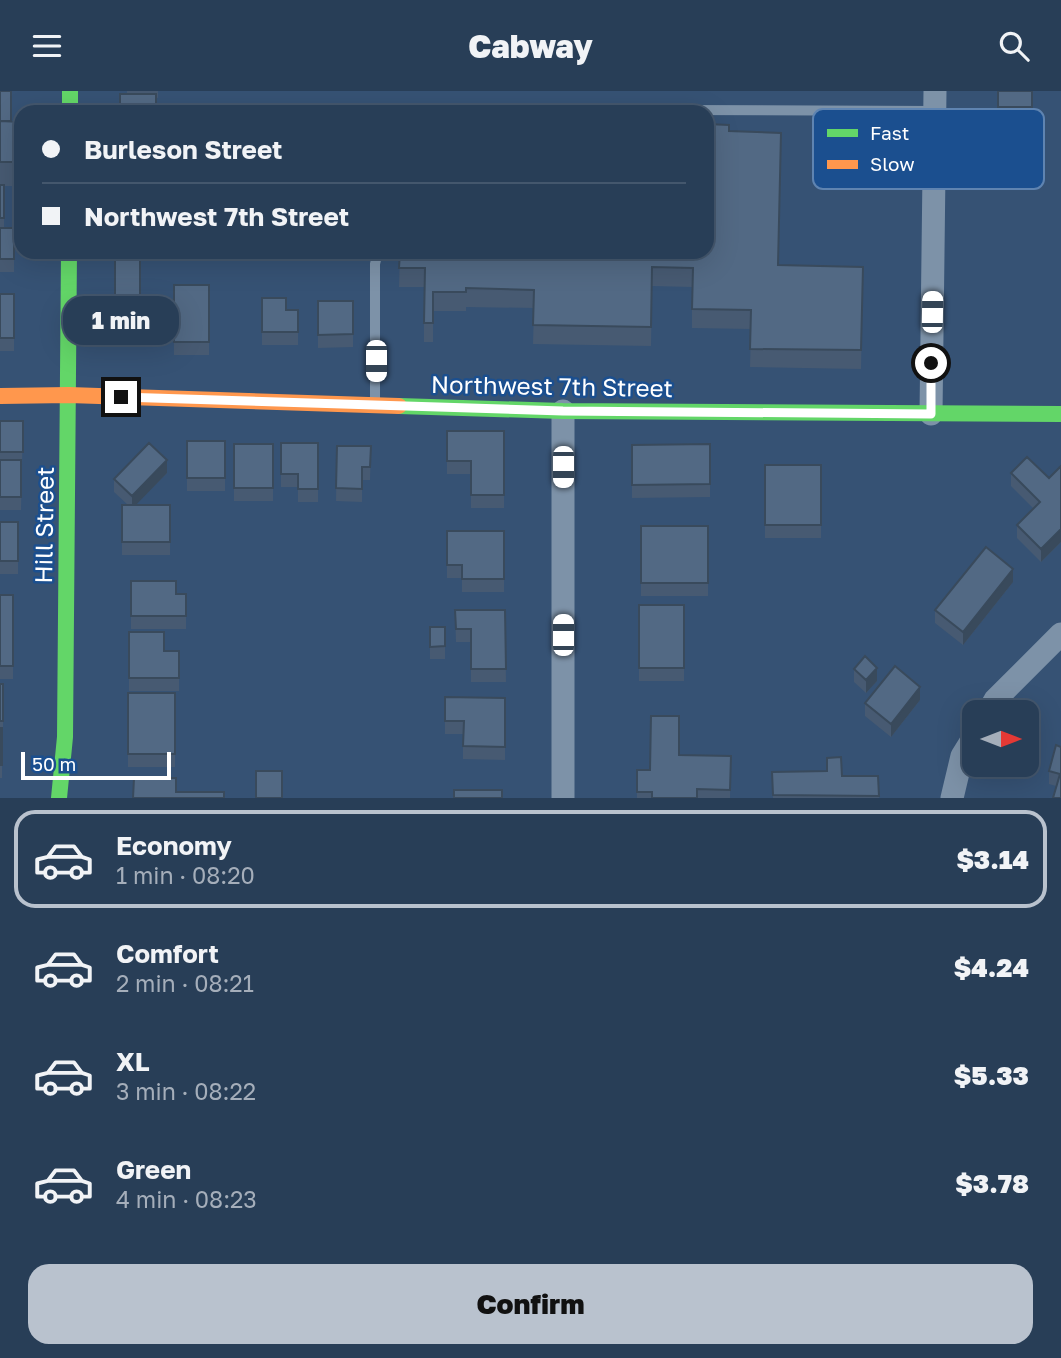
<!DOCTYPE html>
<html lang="en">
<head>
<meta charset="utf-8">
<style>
	body { margin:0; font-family:"Golos Text",sans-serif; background:#344961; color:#f1f3f6; height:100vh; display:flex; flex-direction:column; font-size:26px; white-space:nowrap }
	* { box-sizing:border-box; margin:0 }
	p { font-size:23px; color:#a5aeba }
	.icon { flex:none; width:38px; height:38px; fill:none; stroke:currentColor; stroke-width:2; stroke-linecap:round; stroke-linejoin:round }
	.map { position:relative; height:707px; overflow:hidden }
	.details { display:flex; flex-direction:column; background:#283e57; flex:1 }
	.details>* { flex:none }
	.top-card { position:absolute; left:14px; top:14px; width:700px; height:154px; border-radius:21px; box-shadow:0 7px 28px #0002,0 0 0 2px #44576d; display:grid; align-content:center; height:154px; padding:0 28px; background:#283e57 }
	.needle { width:46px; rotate:90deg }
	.fabs { position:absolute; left:962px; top:609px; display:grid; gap:14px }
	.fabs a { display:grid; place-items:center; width:77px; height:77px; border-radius:14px; background:#283e57; box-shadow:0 7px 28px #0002,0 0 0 2px #44576d; font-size:35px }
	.scale { position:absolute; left:21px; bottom:18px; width:150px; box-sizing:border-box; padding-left:7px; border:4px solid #fff; border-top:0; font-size:19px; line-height:24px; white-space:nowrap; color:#fff; -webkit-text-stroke:5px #1b4f8f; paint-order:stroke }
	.end { position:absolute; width:32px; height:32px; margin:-16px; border:9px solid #fff; background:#111; box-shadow:0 0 0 4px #111 }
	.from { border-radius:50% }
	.bubble { position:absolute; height:49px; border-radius:21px; background:#283e57; box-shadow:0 7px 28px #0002,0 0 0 2px #44576d; font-size:23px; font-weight:800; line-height:49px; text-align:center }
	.car { position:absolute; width:21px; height:42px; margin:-21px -10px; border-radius:9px; box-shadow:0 0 5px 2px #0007; background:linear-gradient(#fff 24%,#345 0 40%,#fff 0 76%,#345 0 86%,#fff 0) }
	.top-card b { display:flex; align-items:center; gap:24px; height:66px; font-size:26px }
	.top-card b+b { border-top:2px solid #44576d }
	.top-card i { width:18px; height:18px; background:#f1f3f6 }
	ul { padding:12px 0 0; list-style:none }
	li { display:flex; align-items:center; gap:21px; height:98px; margin:0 14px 10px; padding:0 14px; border:4px solid transparent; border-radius:21px }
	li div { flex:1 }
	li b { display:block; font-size:26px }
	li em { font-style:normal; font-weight:800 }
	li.selected { border-color:#b9c2ce }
	li>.icon { width:63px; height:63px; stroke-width:1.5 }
	.primary-button { display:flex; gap:14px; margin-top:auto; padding:14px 28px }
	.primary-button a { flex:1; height:80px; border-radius:21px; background:#b9c2ce; color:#111; font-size:28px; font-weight:800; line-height:80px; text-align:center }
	header { display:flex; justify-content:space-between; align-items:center; height:91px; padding:0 28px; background:#283e57; font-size:32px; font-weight:800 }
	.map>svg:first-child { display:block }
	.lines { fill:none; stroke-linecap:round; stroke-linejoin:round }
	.lane { stroke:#7d92a8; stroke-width:10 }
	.street { stroke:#7d92a8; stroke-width:23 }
	.fast { stroke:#63d668; stroke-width:16 }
	.slow { stroke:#ff974d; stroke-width:16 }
	.wall { fill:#475a72 }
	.shaded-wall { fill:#394a5c }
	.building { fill:#526984; stroke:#394a5c; stroke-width:2 }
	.route { stroke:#fff; stroke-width:9 }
	.labels { text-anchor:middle; stroke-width:5; stroke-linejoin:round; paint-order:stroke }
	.street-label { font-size:24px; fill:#fff; stroke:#1b4f8f }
	.key { fill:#1b4f8f; stroke:#5f84b1; stroke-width:2 }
	.key-label { font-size:19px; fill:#fff }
</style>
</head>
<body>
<header><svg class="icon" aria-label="menu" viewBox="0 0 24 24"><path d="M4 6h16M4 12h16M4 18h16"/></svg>Cabway<svg class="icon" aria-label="search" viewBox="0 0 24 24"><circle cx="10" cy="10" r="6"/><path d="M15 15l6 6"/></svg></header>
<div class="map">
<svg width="1061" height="707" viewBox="0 0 1061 707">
	<rect width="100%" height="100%" fill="#365274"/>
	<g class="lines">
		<path class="lane" d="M391,21L395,18L935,20
			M375,312V173L378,161"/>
		<path class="street" d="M563,320V707
			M931,323L935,0
			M988,621L995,609L1061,543
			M952,707L962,665L975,644"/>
		<path class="fast" d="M70,0V21
			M399,315L563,320L1061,323
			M59,707L65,646L69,161"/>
		<path class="slow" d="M0,305L69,304L399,315"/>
	</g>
	<path class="wall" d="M0,0L11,30L21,31V95H4V137H14V181H0Z
		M127,0H158V7L127,3Z
		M998,0H1032V29H998Z
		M729,40L779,174L863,176L861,278L750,276L751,238L692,237V196L652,195L651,255L533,253L534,217L466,216V220H433V251H424V196H399L400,161L497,162Z
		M115,166H140V254H115Z
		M174,194H209V264H174Z
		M0,203H14V260H0Z
		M262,207L286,219H298V254H262Z
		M318,210H353V256L318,257Z
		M0,330H23L21,419H0Z
		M447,340H504V417H471V383H447Z
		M187,350H225V400H187Z
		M281,352H318V411H298V396H281Z
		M234,353H273V410H234Z
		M710,353V406L632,407V354Z
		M337,355H371L370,389H362V411L336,410Z
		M765,374H821V447H765Z
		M1061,375V451L1041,471L1017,447V434L1033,417L1011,395V382L1049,387Z
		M167,382L135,414H170V464H122V414H128L114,401V388Z
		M0,431H18V483H0Z
		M641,435H708V505H641Z
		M447,440H504V501H462V487H447Z
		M131,490L176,503H186V538H131Z
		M1013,491L963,554L935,532V519Z
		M0,504H13V588H0Z
		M639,514H684V590H639Z
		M455,519H505L506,591H471V551H456Z
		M430,536H445V568H430Z
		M129,541L164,560H179V600H129Z
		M854,578L877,590L866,602L854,591Z
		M0,593H3V643H2V687H0Z
		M128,602H175V676H128Z
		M445,606L505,607V669L463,668V643H445Z
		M920,609L891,646L865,625V612Z
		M1061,656V707L1056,695L1049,693V680Z
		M679,664L731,665L730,707H637V679H650Z
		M772,681L842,685H878L879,707H773Z"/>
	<path class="shaded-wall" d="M167,369V382L132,418V405Z
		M1061,438V451L1041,471V458Z
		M1013,478V491L963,554V541Z
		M877,577V590L866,602V589Z
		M920,596V609L891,646V633Z"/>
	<path class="building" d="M0,0H11V30H0Z
		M998,0H1032V16H998Z
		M120,3H156V21H120Z
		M0,30L21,31V71H0Z
		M707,33L729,34V40L781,42L778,174L863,176L861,259L750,258L751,219L692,218L693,177L652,176L651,236L533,234L534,199L466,197V201H433V232H424L425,177H399L400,161L497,162V161H707Z
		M0,94H4V127H0Z
		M0,137H14V168H0Z
		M115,166H140V241H115Z
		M174,194H209V251H174Z
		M0,203H14V247H0Z
		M262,207H286V219H298V241H262Z
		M318,210H353V243L318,244Z
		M0,330H23V361H0Z
		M447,340H504V404H471V370H447Z
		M187,350H225V387H187Z
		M149,352L167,369L132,405L114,388Z
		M281,352H318V398H298V383H281Z
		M234,353H273V397H234Z
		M710,353V393L632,394V354Z
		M337,355H371L370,376H362V398L336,397Z
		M1027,366L1049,387L1061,375V438L1041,458L1017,434L1040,411L1011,382Z
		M0,369H21V406H0Z
		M765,374H821V434H765Z
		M122,414H170V451H122Z
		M0,431H18V470H0Z
		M641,435H708V492H641Z
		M447,440H504V488H462V474H447Z
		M986,456L1013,478L963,541L935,519Z
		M131,490H176V503H186V525H131Z
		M0,504H13V575H0Z
		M639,514H684V577H639Z
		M455,519H505L506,578H471V538H456Z
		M430,536H445V555L430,556Z
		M129,541H164V560H179V587H129Z
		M865,565L877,577L866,589L854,578Z
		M895,575L920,596L891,633L865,612Z
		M0,593H3V630H0Z
		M128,602H175V663H128Z
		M445,606L505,607V656L463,655L464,630H445Z
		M651,625H679V664L731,665L730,699L697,698V707H652V701H637V679H650Z
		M0,637H2V674H0Z
		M1056,654L1061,656V707H1053L1060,683L1049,680Z
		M841,666L842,685H878L879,705L773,704L772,681L827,680V667Z
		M256,680H282V707H256Z
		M134,687H176V701H224V707H133Z
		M454,699H502V707H454Z"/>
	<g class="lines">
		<path class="route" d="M121,306L563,320L931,323V272"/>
	</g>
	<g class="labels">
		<g class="street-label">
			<text transform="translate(552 296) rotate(1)" y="8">Northwest 7th Street</text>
			<text transform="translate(45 434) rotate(-89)" y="8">Hill Street</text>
		</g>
	</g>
	<rect x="813" y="18" width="231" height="80" rx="10" class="key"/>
	<rect x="827" y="38" width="31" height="8" fill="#63d668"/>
	<rect x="827" y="69" width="31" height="9" fill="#ff974d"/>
	<g class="key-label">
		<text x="870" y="49">Fast</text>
		<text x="870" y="80">Slow</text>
	</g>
</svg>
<div class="fabs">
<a><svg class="needle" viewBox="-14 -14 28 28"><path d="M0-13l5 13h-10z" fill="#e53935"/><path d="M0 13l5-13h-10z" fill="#a5aeba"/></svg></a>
</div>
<div class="scale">50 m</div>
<i class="end from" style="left:931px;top:272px"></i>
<i class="end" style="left:121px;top:306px"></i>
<div class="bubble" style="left:63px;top:205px;width:116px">1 min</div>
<i class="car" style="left:932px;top:221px;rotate:1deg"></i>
<i class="car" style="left:376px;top:270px;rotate:180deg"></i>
<i class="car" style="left:563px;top:376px;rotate:180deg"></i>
<i class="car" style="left:563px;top:544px;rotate:0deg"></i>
<div class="top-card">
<b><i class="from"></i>Burleson Street</b>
<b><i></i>Northwest 7th Street</b>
</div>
</div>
<section class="details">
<ul>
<li class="selected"><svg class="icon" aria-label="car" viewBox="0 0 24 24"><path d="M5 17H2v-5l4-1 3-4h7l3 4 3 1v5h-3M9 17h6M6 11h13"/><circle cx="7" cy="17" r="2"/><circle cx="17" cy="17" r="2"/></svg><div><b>Economy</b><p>1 min · 08:20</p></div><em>$3.14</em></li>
<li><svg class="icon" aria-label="car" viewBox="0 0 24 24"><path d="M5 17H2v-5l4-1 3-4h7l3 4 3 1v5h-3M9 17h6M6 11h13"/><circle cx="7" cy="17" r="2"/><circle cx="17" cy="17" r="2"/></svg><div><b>Comfort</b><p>2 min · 08:21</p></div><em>$4.24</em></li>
<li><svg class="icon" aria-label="car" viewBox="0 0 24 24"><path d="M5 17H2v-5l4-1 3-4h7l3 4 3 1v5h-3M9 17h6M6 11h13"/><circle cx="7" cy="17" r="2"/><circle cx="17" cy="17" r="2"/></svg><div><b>XL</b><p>3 min · 08:22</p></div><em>$5.33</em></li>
<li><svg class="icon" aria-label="car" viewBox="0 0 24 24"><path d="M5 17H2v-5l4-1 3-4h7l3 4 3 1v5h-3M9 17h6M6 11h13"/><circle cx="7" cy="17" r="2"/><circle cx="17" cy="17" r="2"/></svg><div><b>Green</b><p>4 min · 08:23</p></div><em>$3.78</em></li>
</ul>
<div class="primary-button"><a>Confirm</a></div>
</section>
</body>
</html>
